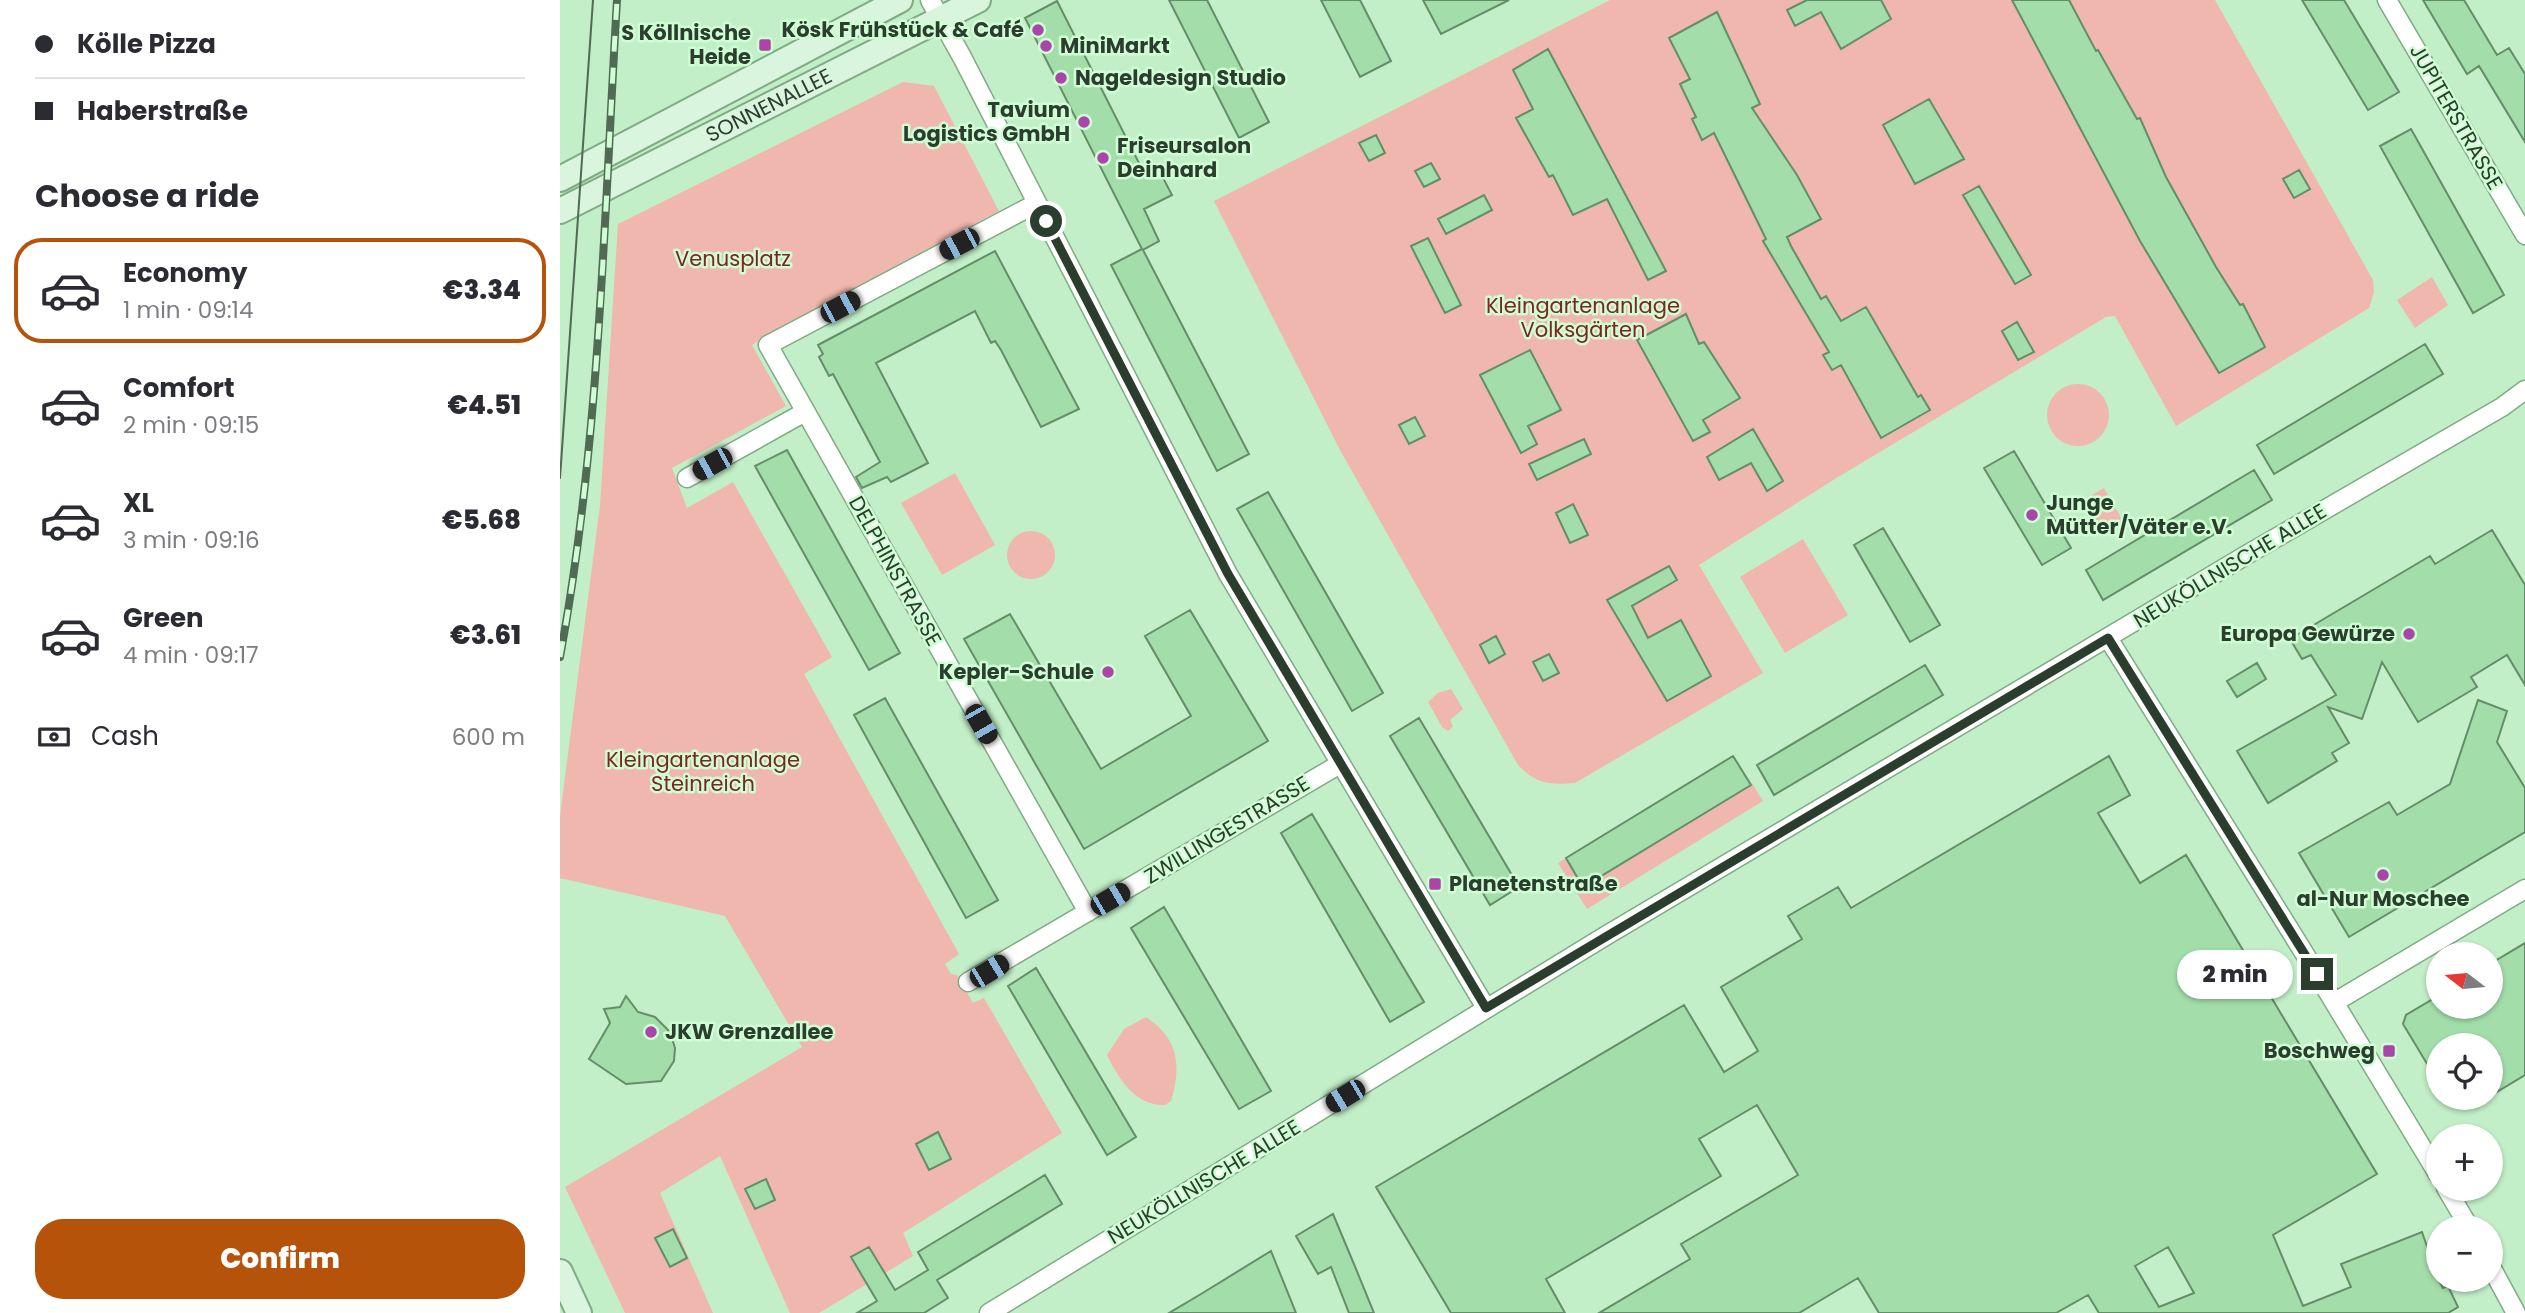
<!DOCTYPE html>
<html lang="en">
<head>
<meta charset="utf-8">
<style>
	body { margin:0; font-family:Poppins,sans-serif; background:#f7f7f7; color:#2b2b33; height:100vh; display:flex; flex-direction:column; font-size:26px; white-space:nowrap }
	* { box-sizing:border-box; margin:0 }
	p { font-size:23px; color:#7c7c81 }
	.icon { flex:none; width:38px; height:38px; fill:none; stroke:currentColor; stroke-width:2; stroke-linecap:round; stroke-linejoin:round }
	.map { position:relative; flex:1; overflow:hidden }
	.side { display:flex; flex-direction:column; background:#fff; width:560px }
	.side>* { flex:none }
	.guide { display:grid; align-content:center; height:154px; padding:0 35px; background:#fff }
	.needle { width:46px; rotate:286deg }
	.fabs { position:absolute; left:1866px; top:942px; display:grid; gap:14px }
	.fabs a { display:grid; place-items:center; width:77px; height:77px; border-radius:50%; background:#fff; box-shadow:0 2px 5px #0004; font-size:35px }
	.end { position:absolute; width:32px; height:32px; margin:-16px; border:9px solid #2b3d2d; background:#fff; box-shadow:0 0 0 4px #fff }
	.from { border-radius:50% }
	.bubble { position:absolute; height:49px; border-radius:24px; background:#fff; box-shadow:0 2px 5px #0004; font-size:23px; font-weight:800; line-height:49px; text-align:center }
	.car { position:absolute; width:21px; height:42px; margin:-21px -10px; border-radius:9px; box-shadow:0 0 5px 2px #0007; background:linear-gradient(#222 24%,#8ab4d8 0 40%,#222 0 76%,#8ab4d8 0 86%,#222 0) }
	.guide b { display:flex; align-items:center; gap:24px; height:66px; font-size:26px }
	.guide b+b { border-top:2px solid #e1e1e2 }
	.guide i { width:18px; height:18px; background:#2b2b33 }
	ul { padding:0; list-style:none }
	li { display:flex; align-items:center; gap:21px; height:105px; margin:0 14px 10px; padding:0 21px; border:4px solid transparent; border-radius:28px }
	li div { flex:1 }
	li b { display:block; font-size:26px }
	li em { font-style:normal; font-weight:800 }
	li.on { border-color:#b45309 }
	li>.icon { width:63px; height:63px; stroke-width:1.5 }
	h2 { padding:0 35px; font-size:32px; line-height:84px }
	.pay { display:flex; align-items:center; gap:18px; height:77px; padding:0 35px; font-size:26px }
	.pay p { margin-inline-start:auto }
	.action { display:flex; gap:14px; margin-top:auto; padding:14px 35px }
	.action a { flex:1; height:80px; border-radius:28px; background:#b45309; color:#fff; font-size:28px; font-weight:800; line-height:80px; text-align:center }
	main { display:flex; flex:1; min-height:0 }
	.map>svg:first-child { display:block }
	.green { fill:#efb7ae }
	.building { fill:#a3deaa; stroke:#648d69; stroke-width:2; fill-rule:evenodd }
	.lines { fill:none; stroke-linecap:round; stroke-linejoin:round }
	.street-casing { stroke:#80ab85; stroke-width:21 }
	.secondary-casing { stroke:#80ab85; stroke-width:28 }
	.street { stroke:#fff; stroke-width:18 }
	.secondary { stroke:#d9f5dd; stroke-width:24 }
	.tram { stroke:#516a54; stroke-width:2 }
	.rail-casing { stroke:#516a54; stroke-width:8 }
	.rail { stroke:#cffdd4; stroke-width:5; stroke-dasharray:16; stroke-linecap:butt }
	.route { stroke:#2b3d2d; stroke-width:9 }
	.poi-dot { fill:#aa45a9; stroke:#cffdd4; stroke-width:2.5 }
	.labels { text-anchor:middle; stroke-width:5; stroke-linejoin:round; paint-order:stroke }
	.poi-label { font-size:21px; font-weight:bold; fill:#2b3d2d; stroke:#cffdd4; text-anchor:end }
	.street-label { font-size:21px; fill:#2b3d2d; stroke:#cffdd4 }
	.park-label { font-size:21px; fill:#7f251f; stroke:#cffdd4 }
</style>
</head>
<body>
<main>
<section class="side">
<div class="guide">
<b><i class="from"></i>Kölle Pizza</b>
<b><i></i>Haberstraße</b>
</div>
<h2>Choose a ride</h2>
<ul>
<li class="on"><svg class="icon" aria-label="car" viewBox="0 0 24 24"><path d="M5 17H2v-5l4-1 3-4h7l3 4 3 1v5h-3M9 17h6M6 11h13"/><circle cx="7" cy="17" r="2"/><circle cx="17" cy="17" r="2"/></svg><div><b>Economy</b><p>1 min · 09:14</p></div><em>€3.34</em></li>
<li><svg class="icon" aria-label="car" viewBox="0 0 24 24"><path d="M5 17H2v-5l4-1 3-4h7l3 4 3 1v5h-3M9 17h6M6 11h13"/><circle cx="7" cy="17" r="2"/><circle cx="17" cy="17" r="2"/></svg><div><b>Comfort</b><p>2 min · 09:15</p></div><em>€4.51</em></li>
<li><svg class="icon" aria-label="car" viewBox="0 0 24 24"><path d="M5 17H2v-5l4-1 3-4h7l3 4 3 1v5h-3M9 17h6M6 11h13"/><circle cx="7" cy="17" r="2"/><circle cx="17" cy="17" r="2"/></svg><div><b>XL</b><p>3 min · 09:16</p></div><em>€5.68</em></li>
<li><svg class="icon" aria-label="car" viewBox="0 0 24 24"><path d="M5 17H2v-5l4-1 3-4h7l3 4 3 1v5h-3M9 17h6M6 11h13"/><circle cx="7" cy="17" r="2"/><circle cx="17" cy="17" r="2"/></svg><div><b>Green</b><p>4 min · 09:17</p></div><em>€3.61</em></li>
</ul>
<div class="pay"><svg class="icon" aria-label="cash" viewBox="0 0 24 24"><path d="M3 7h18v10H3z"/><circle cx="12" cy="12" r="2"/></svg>Cash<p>600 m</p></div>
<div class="action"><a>Confirm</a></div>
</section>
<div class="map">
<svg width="1965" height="1313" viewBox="0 0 1965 1313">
	<rect width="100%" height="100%" fill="#c2efc7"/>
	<path class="green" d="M1050,0H1655L1813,280L1814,292L1809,308L1616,426L1555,316L1546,317L1278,477L1139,565L1203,673L1015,783C989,785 976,784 958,765L780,450L654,201Z
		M343,82L374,86L439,211L217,329L192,345L226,406L112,468L127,508L173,482L272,657L244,674L399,954L385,964L391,974L397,975L413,1003L424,998L502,1133L343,1233L353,1256L259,1313H230L160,1156L100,1193L153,1313H65L5,1187L242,1047L165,916L0,878V816L40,505L58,224Z
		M1872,277L1888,305L1855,328L1837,300Z
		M1487 415a31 31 0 1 1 62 0a31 31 0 1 1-62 0Z
		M395,473L435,545L382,575L341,503Z
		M1544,488L1563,521L1545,532L1536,530L1520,502Z
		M447 555a24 24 0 1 1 48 0a24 24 0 1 1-48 0Z
		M1243,539L1288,615L1225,653L1180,577Z
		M891,689L903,709L890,720L893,726L888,731L882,727L868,702L878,693Z
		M1192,783L1203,801L1027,909L998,863L1006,858L1023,886Z
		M586,1017C618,1038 622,1065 611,1101L605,1105C575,1106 559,1079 547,1055L564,1029Z"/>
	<path class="building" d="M609,0H647L709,122L679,138Z
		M761,0H800L831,61L800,77Z
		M863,0H949L881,34Z
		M1247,0H1321L1331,19L1281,49L1261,12L1235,26L1227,10Z
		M1452,0H1509L1536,51L1538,50L1577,119L1580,118L1606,177L1656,267L1680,305L1683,304L1705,347L1659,373L1580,241Z
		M1742,0H1784L1839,92L1808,110Z
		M1863,0H1904L1937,55L1949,48L1965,74V142L1919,66L1907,74Z
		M497,1L585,175L598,168L612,195L584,209L599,241L583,250L689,454L657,471L551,265L582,249L465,18Z
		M1157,12L1200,104L1192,108L1237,175L1261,219L1227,237L1231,246L1261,299L1266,296L1281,321L1306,307L1358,397L1361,395L1370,410L1321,438L1281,365L1272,370L1263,355L1269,352L1203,241L1206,239L1154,133L1142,140L1132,119L1136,117L1120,84L1130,79L1109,38Z
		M988,49L1106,271L1088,280L1047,199L1013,215L993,175L989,177L956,118L973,109L953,70Z
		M1369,99L1404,159L1355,184L1323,125Z
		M1851,129L1944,295L1913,313L1820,146Z
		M816,135L825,153L809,161L799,143Z
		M871,163L880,179L864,187L855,171Z
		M1739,170L1750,189L1734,198L1723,179Z
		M1419,186L1471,275L1455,284L1403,195Z
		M924,195L932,210L886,234L878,219Z
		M868,238L901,305L885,313L851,246Z
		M435,251L519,409L481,427L441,350L435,341L431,343L415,311L316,363L368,463L331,482L327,477L302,488L296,477L320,462L273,374L269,376L259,357L263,354L258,345Z
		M1126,314L1139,344L1144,342L1180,398L1143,420L1150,432L1133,441L1077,340Z
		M1457,322L1474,352L1458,360L1442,331Z
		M1865,344L1883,374L1714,474L1697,445Z
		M970,350L1001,410L968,426L977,444L961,453L920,375Z
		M855,417L865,436L849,444L839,425Z
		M1193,429L1223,481L1207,491L1191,463L1159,480L1147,457Z
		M1024,439L1031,454L977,480L969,464Z
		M227,450L340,653L309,670L195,466Z
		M1454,451L1511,548L1482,565L1424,468Z
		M1694,470L1712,500L1543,600L1526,570Z
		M708,492L823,693L792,711L677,509Z
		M1013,504L1028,535L1010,543L996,513Z
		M1323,528L1380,625L1350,642L1294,545Z
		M1932,530L1965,585V685L1947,655L1911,677L1917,687L1858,722L1822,662L1802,719L1768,707L1789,743L1772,753L1777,761L1708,803L1677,751L1776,695L1751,655L1742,659L1730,639L1870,556L1875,564Z
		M1109,566L1117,580L1072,606L1088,638L1121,620L1151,676L1107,701L1047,600Z
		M630,610L708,741L524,849L404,639L450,614L541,769L631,716L585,636Z
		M936,636L945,654L929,663L920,645Z
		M989,654L999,673L983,681L973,662Z
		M1697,663L1706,679L1677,697L1667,681Z
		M1365,665L1383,695L1214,795L1197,765Z
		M325,698L438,900L406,918L294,715Z
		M1918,700L1947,711L1937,742L1965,788V832L1789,937L1739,853L1829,802L1837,815L1890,784Z
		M859,718L959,887L930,905L830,736Z
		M1173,756L1191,785L1023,887L1006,858Z
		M1549,756L1570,795L1538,813L1580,883L1626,855L1817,1174L1713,1235L1743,1306L1791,1287L1781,1264L1862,1232L1878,1279L1883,1288L1888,1286L1898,1307L1888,1313H1539L1528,1295L1496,1313H1319L1298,1278L1239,1313H1039L1130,1259L1121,1244L1238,1175L1197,1105L1139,1139L1161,1176L986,1279L1005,1313H891L816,1187L1124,1005L1164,1072L1198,1051L1161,987L1242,939L1228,916L1278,887L1291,908ZM1608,1247L1634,1293L1599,1307L1575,1266Z
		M752,814L864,1002L830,1022L721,833Z
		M604,907L711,1091L679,1109L571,928Z
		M1965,943V1075L1930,1096V1045H1878V1082L1843,1024L1846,1015L1878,996V1006H1930V964Z
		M476,968L576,1137L547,1155L448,986Z
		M66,996L78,1012L95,1017L110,1032L115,1048L114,1061L101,1081L66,1084L29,1059L50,1023L44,1009L60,1007Z
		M378,1132L391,1159L369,1170L356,1144Z
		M485,1175L502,1204L377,1280L388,1298L364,1313H297L317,1301L291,1257L309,1247L335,1290L368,1270L358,1252Z
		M206,1179L215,1200L195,1209L185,1189Z
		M773,1214L796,1269L814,1313H789L771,1267L758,1274L736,1236Z
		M113,1229L127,1258L110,1267L95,1238Z
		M711,1251L736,1313H609L641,1294Z"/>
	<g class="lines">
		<g class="street-casing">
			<path id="street" d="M370,0L402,57L668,574L926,1008
				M1827,0L1965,235
				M477,203L208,345L528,912
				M127,478L245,412
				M1548,638L1751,964L1878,1174
				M408,982L780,764
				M1775,1002L1965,889
				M1886,1188L1909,1227
				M1930,1265L1956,1313
				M429,1313L1047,935L1688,554L1942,407L1965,390"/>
		</g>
		<g class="secondary-casing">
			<g id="secondary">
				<path d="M0,179L340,0"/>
				<path id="s1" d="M0,211L418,0"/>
				<path d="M0,1272L19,1313"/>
			</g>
		</g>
		<use href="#street" class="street"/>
		<use href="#secondary" class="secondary"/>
		<path class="tram" d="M0,478L33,0"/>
		<g class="rail-casing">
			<path id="rail" d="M0,657C40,441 44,218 57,0"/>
		</g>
		<use href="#rail" class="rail"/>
	</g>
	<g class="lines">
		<path class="route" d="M486,221L668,574L926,1008L1548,638L1757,974"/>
	</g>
	<g class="poi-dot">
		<circle cx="478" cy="30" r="7"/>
		<rect x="198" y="38" width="14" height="14" rx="3.5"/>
		<circle cx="486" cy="46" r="7"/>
		<circle cx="501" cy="78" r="7"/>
		<circle cx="524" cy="122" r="7"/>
		<circle cx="543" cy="158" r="7"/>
		<circle cx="1472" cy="515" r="7"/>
		<circle cx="1849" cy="634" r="7"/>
		<circle cx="548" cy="672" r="7"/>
		<circle cx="1823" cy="875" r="7"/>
		<rect x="868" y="877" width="14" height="14" rx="3.5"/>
		<circle cx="91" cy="1032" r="7"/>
		<rect x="1822" y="1044" width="14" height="14" rx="3.5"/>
	</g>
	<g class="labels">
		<g class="poi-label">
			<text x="464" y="37">Kösk Frühstück &amp; Café</text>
			<text x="191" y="40">S Köllnische<tspan x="191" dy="24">Heide</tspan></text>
			<text x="500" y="53" text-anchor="start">MiniMarkt</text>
			<text x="515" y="85" text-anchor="start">Nageldesign Studio</text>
			<text x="510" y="117">Tavium<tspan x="510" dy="24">Logistics GmbH</tspan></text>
			<text x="557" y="153" text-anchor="start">Friseursalon<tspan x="557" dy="24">Deinhard</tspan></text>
			<text x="1486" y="510" text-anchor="start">Junge<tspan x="1486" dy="24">Mütter/Väter e.V.</tspan></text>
			<text x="1835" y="641">Europa Gewürze</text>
			<text x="534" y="679">Kepler-Schule</text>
			<text x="889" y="891" text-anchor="start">Planetenstraße</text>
			<text x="1823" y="906" text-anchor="middle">al-Nur Moschee</text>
			<text x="105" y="1039" text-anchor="start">JKW Grenzallee</text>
			<text x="1815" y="1058">Boschweg</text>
		</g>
		<g class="street-label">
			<text dy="7" stroke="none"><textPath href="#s1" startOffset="234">SONNENALLEE</textPath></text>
			<text transform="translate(1896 117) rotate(60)" y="7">JUPITERSTRASSE</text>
			<text transform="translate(1670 566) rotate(-31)" y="7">NEUKÖLLNISCHE ALLEE</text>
			<text transform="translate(335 571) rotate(61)" y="7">DELPHINSTRASSE</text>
			<text transform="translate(667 830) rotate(-31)" y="7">ZWILLINGESTRASSE</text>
			<text transform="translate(644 1182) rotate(-31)" y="7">NEUKÖLLNISCHE ALLEE</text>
		</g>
		<g class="park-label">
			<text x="173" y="266">Venusplatz</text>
			<text x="1023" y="313">Kleingartenanlage<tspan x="1023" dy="24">Volksgärten</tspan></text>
			<text x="143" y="767">Kleingartenanlage<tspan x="143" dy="24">Steinreich</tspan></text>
		</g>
	</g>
</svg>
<div class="fabs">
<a><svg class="needle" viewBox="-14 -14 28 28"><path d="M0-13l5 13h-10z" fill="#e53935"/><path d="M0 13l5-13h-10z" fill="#7c7c81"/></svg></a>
<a><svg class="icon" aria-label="locate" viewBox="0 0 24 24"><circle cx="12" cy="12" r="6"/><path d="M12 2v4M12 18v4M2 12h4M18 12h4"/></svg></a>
<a>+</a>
<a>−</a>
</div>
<i class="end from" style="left:486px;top:221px"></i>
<i class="end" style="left:1757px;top:974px"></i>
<div class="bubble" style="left:1617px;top:950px;width:116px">2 min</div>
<i class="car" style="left:399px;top:244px;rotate:242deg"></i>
<i class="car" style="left:280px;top:307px;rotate:62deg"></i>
<i class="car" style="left:152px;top:464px;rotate:241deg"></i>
<i class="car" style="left:421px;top:724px;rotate:150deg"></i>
<i class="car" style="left:550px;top:899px;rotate:60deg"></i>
<i class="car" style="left:429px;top:971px;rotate:59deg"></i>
<i class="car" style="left:785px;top:1096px;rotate:239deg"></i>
</div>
</main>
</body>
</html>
